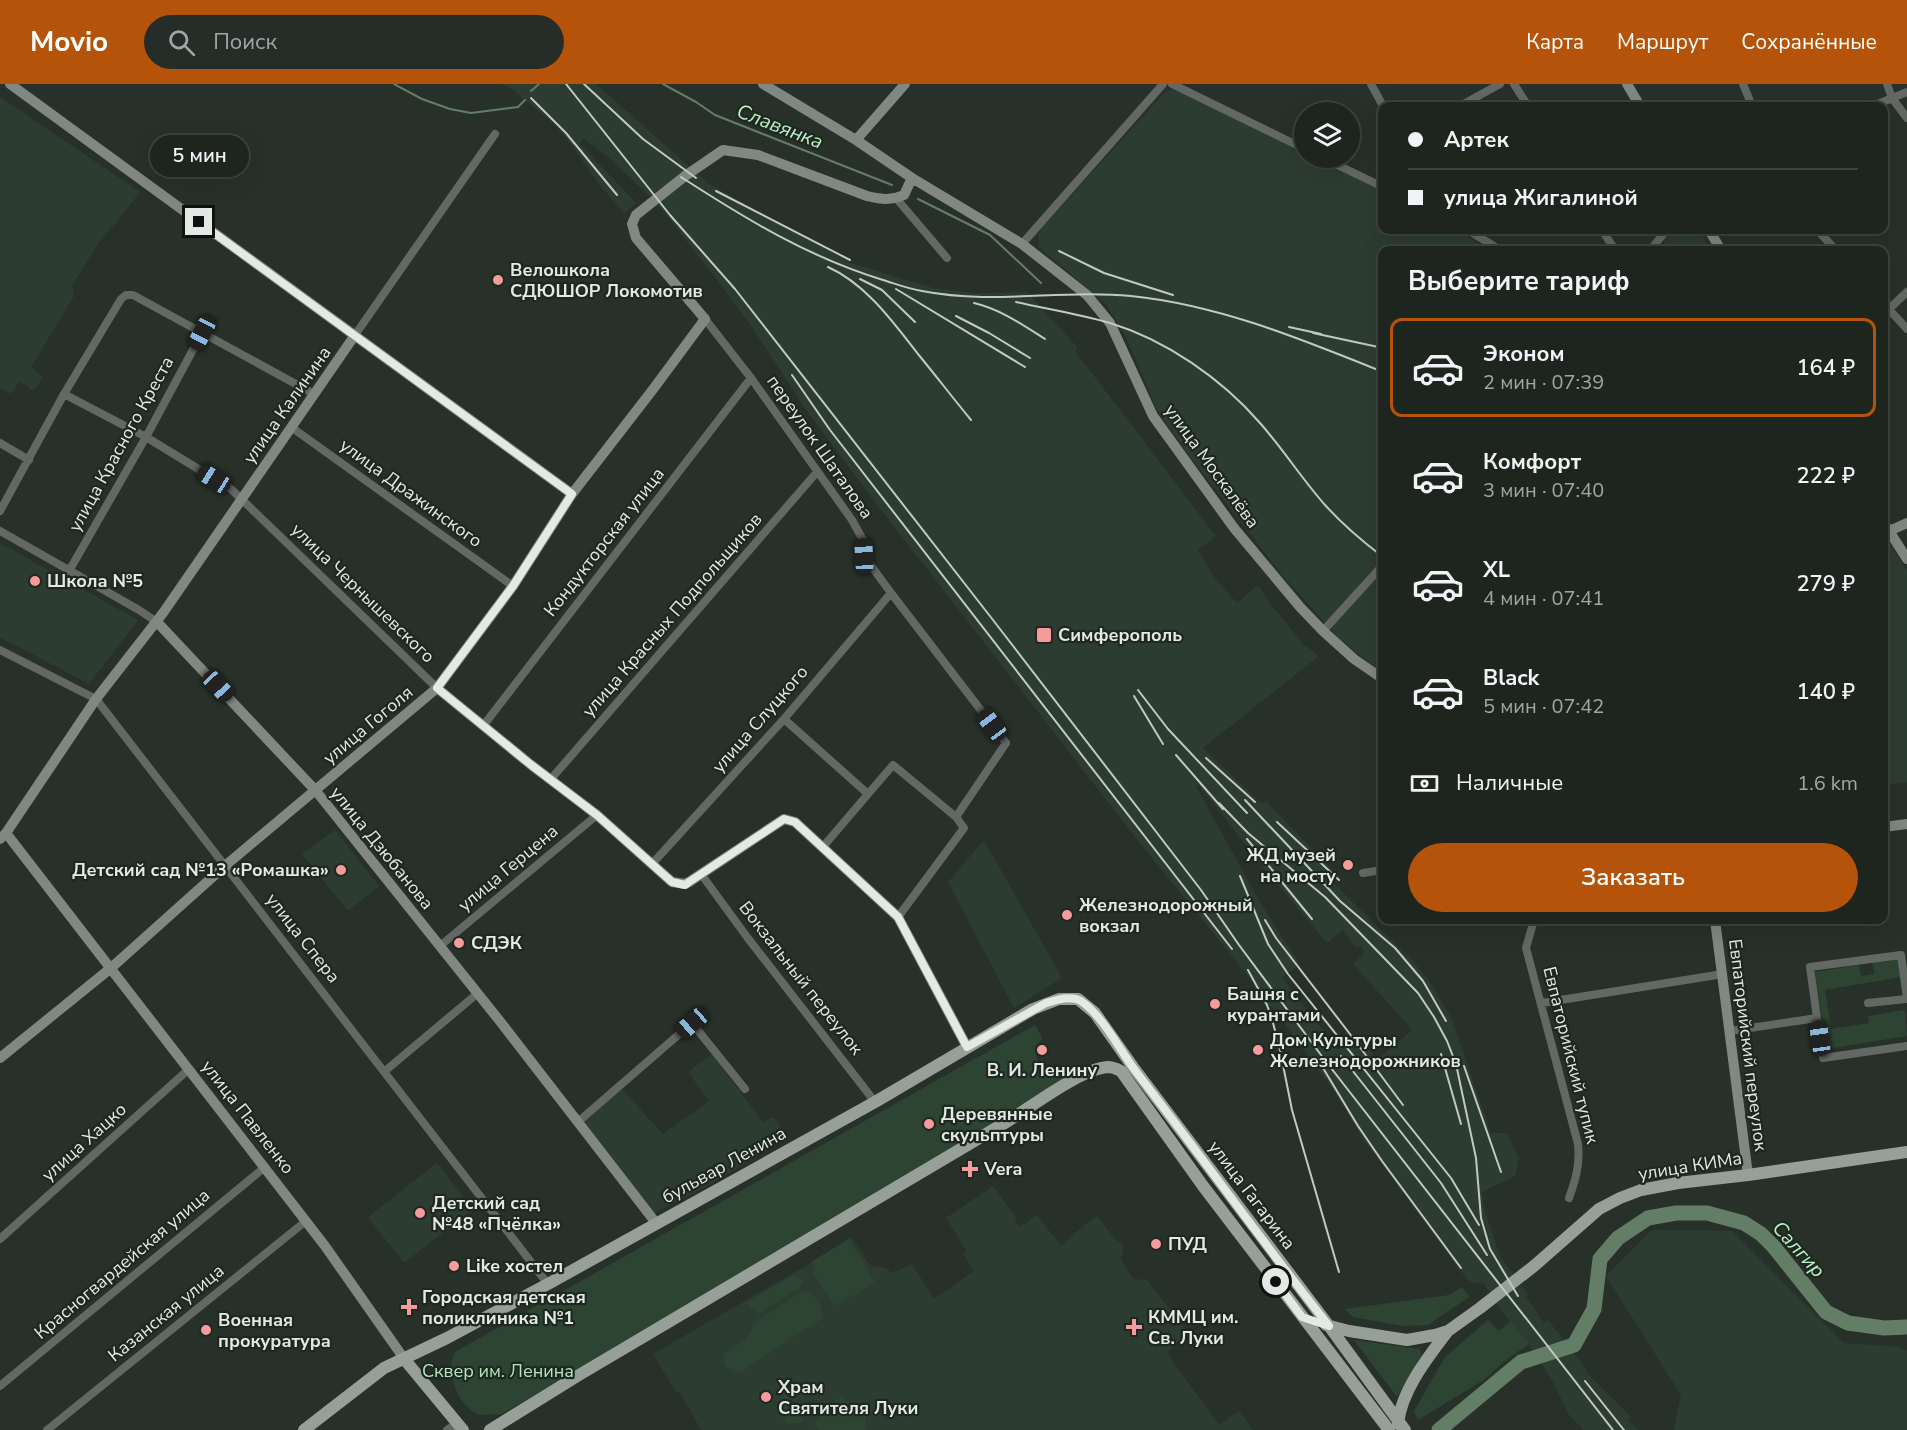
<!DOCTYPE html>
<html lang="ru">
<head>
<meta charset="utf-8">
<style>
	body { margin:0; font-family:"Nunito Sans",sans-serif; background:#262d28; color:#f1f3f6; height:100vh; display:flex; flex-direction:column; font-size:22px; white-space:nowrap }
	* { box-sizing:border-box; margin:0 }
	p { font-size:20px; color:#a1a5a4 }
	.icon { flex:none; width:33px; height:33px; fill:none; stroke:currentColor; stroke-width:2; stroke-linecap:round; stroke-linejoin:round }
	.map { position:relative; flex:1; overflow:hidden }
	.details { position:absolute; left:1378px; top:162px; width:510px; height:678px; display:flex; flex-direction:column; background:#1e251f; border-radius:12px; box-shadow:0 6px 24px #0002,0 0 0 2px #3c423d }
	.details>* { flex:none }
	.hud { position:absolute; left:1378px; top:18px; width:510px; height:132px; border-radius:12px; box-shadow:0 6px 24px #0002,0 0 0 2px #3c423d; display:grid; align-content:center; height:132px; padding:0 30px; background:#1e251f }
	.fabs { position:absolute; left:1294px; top:18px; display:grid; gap:12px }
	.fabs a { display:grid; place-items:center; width:66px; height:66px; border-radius:50%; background:#1e251f; box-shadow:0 6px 24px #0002,0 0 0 2px #3c423d; font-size:30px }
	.end { position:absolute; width:27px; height:27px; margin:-14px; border:8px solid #e3e9e4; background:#111; box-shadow:0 0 0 3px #111 }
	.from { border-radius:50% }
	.bubble { position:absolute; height:42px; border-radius:21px; background:#1e251f; box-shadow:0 6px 24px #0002,0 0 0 2px #3c423d; font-size:20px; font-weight:600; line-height:42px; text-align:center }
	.car { position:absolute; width:18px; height:36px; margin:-18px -9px; border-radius:8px; box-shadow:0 0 4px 2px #0007; background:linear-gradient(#222 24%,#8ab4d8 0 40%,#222 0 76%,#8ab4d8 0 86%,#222 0) }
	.hud b { display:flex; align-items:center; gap:21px; height:57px; font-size:22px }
	.hud b+b { border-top:2px solid #3c423d }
	.hud i { width:15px; height:15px; background:#f1f3f6 }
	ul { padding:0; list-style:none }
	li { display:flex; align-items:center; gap:18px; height:99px; margin:0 12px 9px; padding:0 18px; border:3px solid transparent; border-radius:12px }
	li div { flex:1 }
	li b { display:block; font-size:22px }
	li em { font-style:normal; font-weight:600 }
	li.current { border-color:#b45309 }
	li>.icon { width:54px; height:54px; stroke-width:1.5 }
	h2 { padding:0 30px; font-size:27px; line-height:72px }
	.pay { display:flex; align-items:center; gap:15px; height:66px; padding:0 30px; font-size:22px }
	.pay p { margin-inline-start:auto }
	.button { display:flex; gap:12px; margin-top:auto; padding:12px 30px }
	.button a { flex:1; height:69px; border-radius:36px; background:#b45309; color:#fff; font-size:24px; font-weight:600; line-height:69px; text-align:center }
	header { display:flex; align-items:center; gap:36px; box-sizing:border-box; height:84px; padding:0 30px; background:#b45309; color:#fff }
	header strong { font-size:28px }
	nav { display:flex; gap:33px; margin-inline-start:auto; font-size:21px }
	.search { width:420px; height:54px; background:#262d28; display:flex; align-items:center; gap:15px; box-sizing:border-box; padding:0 21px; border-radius:33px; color:#a1a5a4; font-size:22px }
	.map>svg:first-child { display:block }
	.built { fill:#2d3c30; fill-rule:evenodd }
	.green { fill:#2e4432 }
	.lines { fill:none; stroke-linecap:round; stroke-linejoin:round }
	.stream { stroke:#637d67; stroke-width:2 }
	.river { stroke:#637d67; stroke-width:15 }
	.street { stroke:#636864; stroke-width:8 }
	.secondary { stroke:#808881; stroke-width:10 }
	.primary { stroke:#96a098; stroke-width:12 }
	.rail { stroke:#c2c9c3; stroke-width:2 }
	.route { stroke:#e3e9e4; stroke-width:8 }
	.poi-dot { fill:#f59b9c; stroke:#1e2820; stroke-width:2 }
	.labels { text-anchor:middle; stroke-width:4.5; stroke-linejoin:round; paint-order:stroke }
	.poi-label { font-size:18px; font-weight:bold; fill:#e3e9e4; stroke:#1e2820; text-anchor:start }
	.street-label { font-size:18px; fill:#e3e9e4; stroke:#1e2820 }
	.park-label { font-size:18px; fill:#b3e5bc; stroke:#1e2820 }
	.water-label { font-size:20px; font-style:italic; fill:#bef0c6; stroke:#1e2820 }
</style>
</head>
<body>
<header>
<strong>Movio</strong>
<div class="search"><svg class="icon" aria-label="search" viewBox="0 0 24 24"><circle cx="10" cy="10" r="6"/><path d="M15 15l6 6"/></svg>Поиск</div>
<nav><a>Карта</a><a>Маршрут</a><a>Сохранённые</a></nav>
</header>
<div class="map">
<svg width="1907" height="1346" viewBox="0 0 1907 1346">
	<rect width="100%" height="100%" fill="#283129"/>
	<path class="built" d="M502,0H596L709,100L851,179L933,204L976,209L1027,208L1077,263L1075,267L1216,452L1198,466L1214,493L1237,519L1257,502L1260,503L1266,514L1303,560L1319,572L1203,664L1262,720L1266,717L1338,792L1333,799L1410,874L1428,895L1451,933L1491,1049H1507L1519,1075L1515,1092L1482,1108L1484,1124L1500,1172L1528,1211L1526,1213L1544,1239L1548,1236L1588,1287L1587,1289L1630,1332L1628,1337L1639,1346H1584L1569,1331L1553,1298L1529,1260L1501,1226L1484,1200L1469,1197L1460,1186L1363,1055L1337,1011L1299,959L1270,921L1265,922L1253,898L1135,753L871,413L809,330L753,245L724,205L661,124L611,75L583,54L580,60L636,119L624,129L600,101L557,42L514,7ZM1198,700L1263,783L1327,859L1343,846L1357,864L1360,862L1365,868L1353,880L1410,943L1411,947L1378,976L1356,952L1338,965L1282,894L1300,880L1278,847L1260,818L1196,703Z
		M1174,4L1305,69V74H1315L1383,107V146H1457L1488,166H1383V590L1338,553L1283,492L1191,374L1157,326L1126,253L1106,220L1039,163L1038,151L1043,143L1164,9Z
		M0,13L140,108L117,138L104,151L72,201L74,212L31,283L43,293L34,307L20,297L11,310L0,304Z
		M1675,146H1699L1710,166H1656Z
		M1884,451L1907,487V698L1884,701Z
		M0,459L138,536L89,600L0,553Z
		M335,746L379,802L348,827L302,770Z
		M984,756L1062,894L1014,924L948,798Z
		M712,970L763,1038L774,1033L788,1054L705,1103L650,1131L576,1040L621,1004L663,1050L709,1017L688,988Z
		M437,1079L473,1125L404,1179L368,1133Z
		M993,1102L1016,1133L1014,1135L1020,1143L1037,1131L1061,1162L1084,1141L1097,1132L1116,1156L1124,1162L1121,1175L1133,1195L1147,1196L1188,1249L1167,1269L1219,1341L1239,1327L1253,1346H701L685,1317L678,1307L676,1308L653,1270L804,1183L851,1153L872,1184L876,1182L886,1184L892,1189L912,1180L934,1215L974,1187L963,1169L966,1166L946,1134Z
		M1652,1146L1732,1147L1844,1259L1900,1263L1907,1267V1346H1674L1681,1311L1606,1192Z"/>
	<path class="green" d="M1898,873L1901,893L1825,906L1831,945L1869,939L1868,932L1905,926L1907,952L1827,965L1815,888L1859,881L1861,892L1874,890L1872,877Z
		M1035,941L1042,954L1035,964L1038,979L1044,983H1057L1065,996L502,1330C495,1330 488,1331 482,1331C462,1327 451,1300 451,1281C451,1277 454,1272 455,1268Z
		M849,1155L875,1198L838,1221L833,1219L813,1190L814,1183L811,1178Z
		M793,1191L803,1195V1200L798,1205L758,1230L754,1225L751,1226L747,1219Z
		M1462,1203L1469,1213L1428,1241L1402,1242L1353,1233L1345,1225L1449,1211Z
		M805,1206L810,1207L822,1224V1235L739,1289C728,1287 723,1282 723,1271L745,1256L757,1236Z
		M1488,1236L1499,1247L1511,1237L1529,1260L1502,1279L1484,1296L1418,1336L1414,1327L1445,1273Z
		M1354,1256L1419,1265L1422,1270L1397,1313Z
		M784,1307L804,1338L788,1340L777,1326L781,1309Z
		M842,1311L856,1328L865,1331V1346H819L814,1339Z"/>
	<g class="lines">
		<path class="stream" d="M394,0L422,15L450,25L471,29L518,23L525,16
			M663,0L696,18L715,31L892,101
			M531,7L539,0
			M918,115L990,151L1041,199"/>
		<path class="river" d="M1439,1346L1521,1278L1574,1261L1594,1225L1600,1175L1618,1154L1648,1134L1676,1129H1707L1744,1139L1761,1150L1774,1163L1826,1228L1848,1239L1884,1244L1907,1243"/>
		<path class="street" d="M1172,0L1305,65
			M1371,0L1383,22
			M1514,0L1528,22
			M1743,0L1752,22
			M1887,0L1892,14L1907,34
			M1460,22L1500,0
			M1873,22L1907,8
			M1323,74L1383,103
			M896,114L947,174
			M1468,146L1500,166
			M1602,146L1615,166
			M1817,146L1836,166
			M1022,160L1163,0
			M1650,166L1667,146
			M1884,220L1907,245
			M1889,225L1907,208
			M705,235L751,294L852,436L863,456L864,472L891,509L1006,659L956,733L964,744L898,833
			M355,251L495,50
			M64,310L146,353L231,405L437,604
			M291,343L513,502
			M0,359L29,376
			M0,427L64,310L121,215L126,211H133L314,310
			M0,447L139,526L157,538
			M69,487L146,353L202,249
			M1323,547L1383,481
			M0,566L96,615L548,1200
			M784,635L868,710L822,764
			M483,642L751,294
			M551,695L817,388
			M868,710L893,681L956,733
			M652,780L784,635L891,509
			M1363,789L1383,786
			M701,790L747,853L875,1018
			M1534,836L1526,864L1578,1060C1580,1080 1576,1095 1569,1114
			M440,862L597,731
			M1542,919L1723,890
			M1868,919L1907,915
			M1817,934L1810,883L1901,871L1907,914
			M1730,947L1817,934L1823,974L1907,962
			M385,987L478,909
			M579,1037L692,939L745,1005
			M0,1155L189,985
			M0,1302L265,1083
			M47,1346L306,1137
			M447,1346L457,1339"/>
		<path class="secondary" d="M10,0L572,410
			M763,0L856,56L912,94L1022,160L1087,211L1110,239L1153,332L1234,444L1300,523L1323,547L1354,575L1383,595
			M1627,0L1640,22
			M856,56L905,0
			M1709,146L1721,166
			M1884,439L1907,475
			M1889,447L1907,439
			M157,538L316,707L499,936L656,1139
			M437,604L530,680L597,731L672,798L685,800L689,798L784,735L795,738L898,833L967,963
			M1884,743L1907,740
			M6,749L325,1162L405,1276
			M0,755L6,749L96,615L163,529L355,251
			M1715,836L1748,1091
			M0,974L111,884L226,781L437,604L513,502L572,410L654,304L705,235L636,154L632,140L636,131L685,92L723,66L758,71L867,112C881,115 890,117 904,111L912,94"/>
		<path class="primary" d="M1326,1241L1349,1247L1407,1256L1435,1251L1448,1247L1480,1224L1534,1182L1599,1125L1620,1114L1641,1106L1678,1099L1748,1091L1907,1068
			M405,1276L463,1346
			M1398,1340C1401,1307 1428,1273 1447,1248
			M304,1346L384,1284L447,1254L548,1200L875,1018L1033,925L1059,915H1078L1095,929L1133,983L1329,1242L1405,1346
			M490,1346L579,1291L1008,1037C1033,1022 1080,985 1108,983C1113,983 1117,985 1121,987L1203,1102L1389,1346"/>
		<path class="rail" d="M566,0L670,131L735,205L993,536L1201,806L1239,861L1324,975L1613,1346
			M584,0L643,55L696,94
			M531,14L566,49L617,111
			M681,93C746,135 808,173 883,196C896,200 909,205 922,207C993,221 1062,205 1131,212C1219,221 1301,255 1383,288
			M716,107L850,176
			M1059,167L1104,189L1173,211
			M828,183C866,200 893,238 918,270C936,292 953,314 971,336
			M860,195L882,206L915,238
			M896,205L1025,283
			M1016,218C1047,225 1079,230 1110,239C1166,256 1222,295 1260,339C1283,365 1302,395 1325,421C1343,441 1362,457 1383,473
			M974,219C1000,225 1023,241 1045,255
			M956,232L989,249L1030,274
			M1289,243L1321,250
			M1313,249L1383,264
			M792,291L830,346L1232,865
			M1138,606L1168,645L1247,729
			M1134,612L1163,660
			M1176,671L1223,725
			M1206,674L1255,718
			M1245,716L1340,817L1395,864L1423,897L1446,937
			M1219,719L1248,749L1325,813L1418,909L1434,933L1447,957L1456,980L1476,1074L1481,1134L1490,1165L1518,1212
			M1277,738L1339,796
			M1247,755L1312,835
			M1240,792L1268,860L1288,890L1451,1094L1479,1141
			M1265,836L1276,854L1353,954L1403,1021
			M1248,886L1267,921L1272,935L1280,966L1292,1026L1339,1188
			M1441,970L1461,1040
			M1341,972L1441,1099L1487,1171
			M1464,982L1501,1088
			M1323,984L1358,1042L1382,1077L1461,1184
			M1585,1297L1624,1346"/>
	</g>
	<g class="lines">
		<path class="route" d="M199,138L572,410L513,502L437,604L530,680L597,731L672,798L685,801L689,798L784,735L795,738L898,833L967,963L1046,919C1056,916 1071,911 1081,917C1104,933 1120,967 1137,989C1202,1073 1263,1159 1329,1242L1302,1233L1276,1198"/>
	</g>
	<g class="poi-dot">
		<circle cx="498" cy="196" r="6"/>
		<circle cx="35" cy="497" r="6"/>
		<rect x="1036" y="543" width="16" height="16" rx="3"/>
		<circle cx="1348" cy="781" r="6"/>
		<circle cx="341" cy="786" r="6"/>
		<circle cx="1067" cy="831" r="6"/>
		<circle cx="459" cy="859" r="6"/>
		<circle cx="1215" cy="920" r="6"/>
		<circle cx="1042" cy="966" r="6"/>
		<circle cx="1258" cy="966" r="6"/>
		<circle cx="929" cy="1040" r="6"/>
		<path d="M967 1076h6v6h6v6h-6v6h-6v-6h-6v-6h6z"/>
		<circle cx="420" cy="1129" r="6"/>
		<circle cx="1156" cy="1160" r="6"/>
		<circle cx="454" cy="1182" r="6"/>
		<path d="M406 1214h6v6h6v6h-6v6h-6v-6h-6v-6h6z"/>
		<path d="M1131 1234h6v6h6v6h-6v6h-6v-6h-6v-6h6z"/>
		<circle cx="206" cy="1246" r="6"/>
		<circle cx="766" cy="1313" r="6"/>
	</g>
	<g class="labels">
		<g class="poi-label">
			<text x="510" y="192">Велошкола<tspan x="510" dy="21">СДЮШОР Локомотив</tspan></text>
			<text x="47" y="503">Школа №5</text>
			<text x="1058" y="557">Симферополь</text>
			<text x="1336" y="777" text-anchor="end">ЖД музей<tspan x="1336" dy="21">на мосту</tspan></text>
			<text x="329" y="792" text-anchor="end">Детский сад №13 «Ромашка»</text>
			<text x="1079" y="827">Железнодорожный<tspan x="1079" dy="21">вокзал</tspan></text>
			<text x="471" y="865">СДЭК</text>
			<text x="1227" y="916">Башня с<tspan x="1227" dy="21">курантами</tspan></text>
			<text x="1270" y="962">Дом Культуры<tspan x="1270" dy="21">Железнодорожников</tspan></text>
			<text x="1042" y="992" text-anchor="middle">В. И. Ленину</text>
			<text x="941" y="1036">Деревянные<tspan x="941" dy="21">скульптуры</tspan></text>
			<text x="984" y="1091">Vera</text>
			<text x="432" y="1125">Детский сад<tspan x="432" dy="21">№48 «Пчёлка»</tspan></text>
			<text x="1168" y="1166">ПУД</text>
			<text x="466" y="1188">Like хостел</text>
			<text x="422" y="1219">Городская детская<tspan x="422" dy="21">поликлиника №1</tspan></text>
			<text x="1148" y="1239">КММЦ им.<tspan x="1148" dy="21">Св. Луки</tspan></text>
			<text x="218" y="1242">Военная<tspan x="218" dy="21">прокуратура</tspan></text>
			<text x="778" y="1309">Храм<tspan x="778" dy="21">Святителя Луки</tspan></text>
		</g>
		<g class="street-label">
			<text transform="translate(287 321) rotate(-55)" y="6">улица Калинина</text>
			<text transform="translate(121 360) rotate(-61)" y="6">улица Красного Креста</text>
			<text transform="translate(820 363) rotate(55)" y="6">переулок Шаталова</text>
			<text transform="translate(1212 382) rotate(54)" y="6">улица Москалёва</text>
			<text transform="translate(411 409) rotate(36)" y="6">улица Дражинского</text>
			<text transform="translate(604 458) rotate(-52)" y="6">Кондукторская улица</text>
			<text transform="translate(363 509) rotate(44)" y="6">улица Чернышевского</text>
			<text transform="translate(672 531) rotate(-49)" y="6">улица Красных Подпольщиков</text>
			<text transform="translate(760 635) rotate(-49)" y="6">улица Слуцкого</text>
			<text transform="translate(368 641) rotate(-40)" y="6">улица Гоголя</text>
			<text transform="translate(382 764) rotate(51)" y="6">улица Дзюбанова</text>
			<text transform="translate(508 784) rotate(-40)" y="6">улица Герцена</text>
			<text transform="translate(303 854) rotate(52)" y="6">улица Спера</text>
			<text transform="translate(801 894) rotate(52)" y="6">Вокзальный переулок</text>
			<text transform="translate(1748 961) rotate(83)" y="6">Евпаторийский переулок</text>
			<text transform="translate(1571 971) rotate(76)" y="6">Евпаторийский тупик</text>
			<text transform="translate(248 1033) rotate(52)" y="6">улица Павленко</text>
			<text transform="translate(84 1058) rotate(-42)" y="6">улица Хацко</text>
			<text transform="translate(724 1081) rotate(-29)" y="6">бульвар Ленина</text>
			<text transform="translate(1690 1082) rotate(-9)" y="6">улица КИМа</text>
			<text transform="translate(1252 1111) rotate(53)" y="6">улица Гагарина</text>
			<text transform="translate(122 1180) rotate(-40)" y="6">Красногвардейская улица</text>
			<text transform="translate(166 1229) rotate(-39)" y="6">Казанская улица</text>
		</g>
		<g class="park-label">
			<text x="498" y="1293">Сквер им. Ленина</text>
		</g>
		<g class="water-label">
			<text transform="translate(780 42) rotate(21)" y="7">Славянка</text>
			<text transform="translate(1799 1165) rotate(48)" y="7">Салгир</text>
		</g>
	</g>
</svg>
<div class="fabs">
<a><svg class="icon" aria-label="layers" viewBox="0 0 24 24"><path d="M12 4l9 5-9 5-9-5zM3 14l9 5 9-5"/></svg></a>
</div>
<i class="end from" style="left:1276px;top:1198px"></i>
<i class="end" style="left:199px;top:138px"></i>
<div class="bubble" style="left:150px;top:51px;width:99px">5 мин</div>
<i class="car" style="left:202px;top:249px;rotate:208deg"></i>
<i class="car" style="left:214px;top:395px;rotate:302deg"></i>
<i class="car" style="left:864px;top:472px;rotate:357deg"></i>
<i class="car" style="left:218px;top:602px;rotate:137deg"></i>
<i class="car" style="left:992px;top:641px;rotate:323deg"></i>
<i class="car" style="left:692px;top:939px;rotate:229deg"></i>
<i class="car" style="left:1820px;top:954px;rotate:352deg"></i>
<div class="hud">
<b><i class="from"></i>Артек</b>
<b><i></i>улица Жигалиной</b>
</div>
<section class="details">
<h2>Выберите тариф</h2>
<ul>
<li class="current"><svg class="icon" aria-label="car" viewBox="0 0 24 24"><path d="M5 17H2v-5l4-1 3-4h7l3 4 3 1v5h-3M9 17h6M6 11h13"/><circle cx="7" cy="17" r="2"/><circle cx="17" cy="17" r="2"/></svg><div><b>Эконом</b><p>2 мин · 07:39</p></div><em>164 ₽</em></li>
<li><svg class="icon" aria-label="car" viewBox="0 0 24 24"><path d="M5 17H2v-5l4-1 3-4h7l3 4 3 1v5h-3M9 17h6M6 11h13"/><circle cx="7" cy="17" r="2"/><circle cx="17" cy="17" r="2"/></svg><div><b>Комфорт</b><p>3 мин · 07:40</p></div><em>222 ₽</em></li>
<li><svg class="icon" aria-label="car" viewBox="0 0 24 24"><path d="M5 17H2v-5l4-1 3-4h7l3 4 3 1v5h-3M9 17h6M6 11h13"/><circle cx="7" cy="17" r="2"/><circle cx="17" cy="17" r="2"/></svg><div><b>XL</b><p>4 мин · 07:41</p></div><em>279 ₽</em></li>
<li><svg class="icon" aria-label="car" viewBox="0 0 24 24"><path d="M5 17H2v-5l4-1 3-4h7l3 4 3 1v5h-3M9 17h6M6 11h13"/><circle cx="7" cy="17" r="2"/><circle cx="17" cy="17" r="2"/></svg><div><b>Black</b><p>5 мин · 07:42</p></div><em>140 ₽</em></li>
</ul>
<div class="pay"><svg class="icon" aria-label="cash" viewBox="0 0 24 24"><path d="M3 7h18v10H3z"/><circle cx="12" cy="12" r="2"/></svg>Наличные<p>1.6 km</p></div>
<div class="button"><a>Заказать</a></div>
</section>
</div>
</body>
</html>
